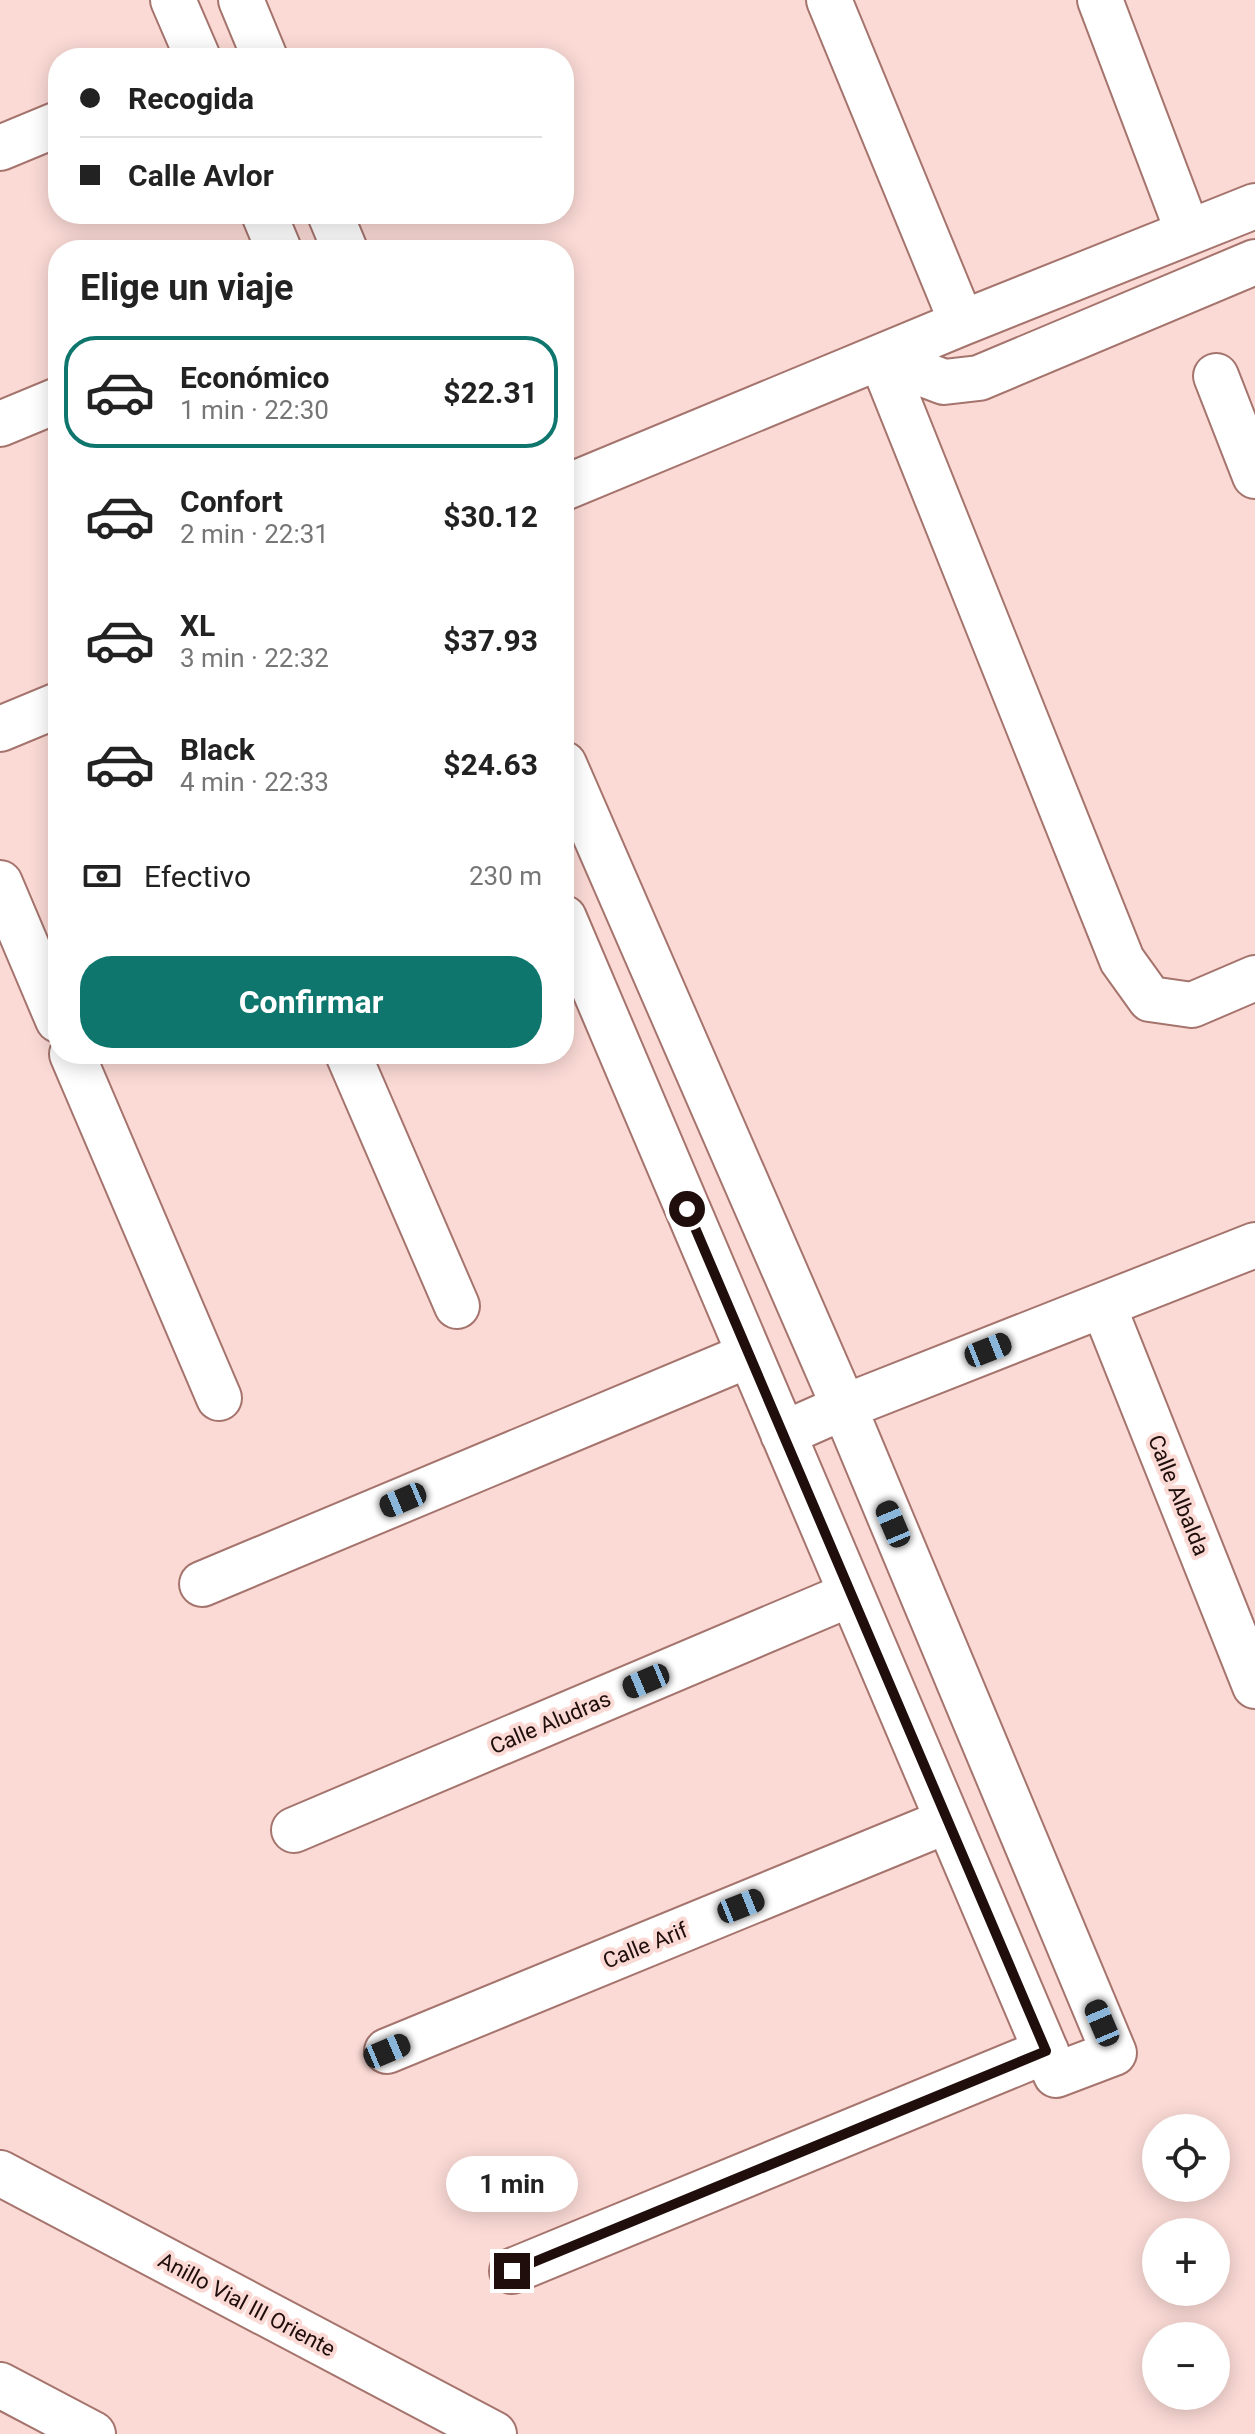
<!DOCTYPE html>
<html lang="es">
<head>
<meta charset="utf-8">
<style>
	body { margin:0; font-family:Roboto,sans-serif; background:#f2f2f2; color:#222; height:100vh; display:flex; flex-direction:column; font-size:30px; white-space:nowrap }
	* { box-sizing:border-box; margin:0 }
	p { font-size:26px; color:#767676 }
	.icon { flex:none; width:44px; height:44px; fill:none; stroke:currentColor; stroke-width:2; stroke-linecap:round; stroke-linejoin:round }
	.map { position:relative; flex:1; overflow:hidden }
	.panel { position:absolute; left:48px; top:240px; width:526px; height:824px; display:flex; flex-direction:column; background:#fff; border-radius:32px; box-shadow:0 4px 20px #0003 }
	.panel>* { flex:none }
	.hud { position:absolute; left:48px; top:48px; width:526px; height:176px; border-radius:32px; box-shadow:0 4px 20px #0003; display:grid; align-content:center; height:176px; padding:0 32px; background:#fff }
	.fabs { position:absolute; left:1142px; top:2114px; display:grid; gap:16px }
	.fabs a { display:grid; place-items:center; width:88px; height:88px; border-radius:50%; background:#fff; box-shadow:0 4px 20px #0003; font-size:40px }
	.end { position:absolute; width:36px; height:36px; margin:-18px; border:10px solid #200e0c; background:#fff; box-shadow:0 0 0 4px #fff }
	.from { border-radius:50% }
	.bubble { position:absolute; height:56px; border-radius:28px; background:#fff; box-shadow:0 4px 20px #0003; font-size:26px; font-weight:700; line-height:56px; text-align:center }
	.car { position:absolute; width:24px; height:48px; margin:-24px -12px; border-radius:10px; box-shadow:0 0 6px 2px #0007; background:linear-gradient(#222 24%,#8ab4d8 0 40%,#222 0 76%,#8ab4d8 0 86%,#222 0) }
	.hud b { display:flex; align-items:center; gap:28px; height:76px; font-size:30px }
	.hud b+b { border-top:2px solid #e0e0e0 }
	.hud i { width:20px; height:20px; background:#222 }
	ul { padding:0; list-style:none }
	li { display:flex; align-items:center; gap:24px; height:112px; margin:0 16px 12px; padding:0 16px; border:4px solid transparent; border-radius:32px }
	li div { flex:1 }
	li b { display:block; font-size:30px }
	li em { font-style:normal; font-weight:700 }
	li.on { border-color:#0f766e }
	li>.icon { width:72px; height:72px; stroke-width:1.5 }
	h2 { padding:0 32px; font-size:36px; line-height:96px }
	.pay { display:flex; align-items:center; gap:20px; height:88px; padding:0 32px; font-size:30px }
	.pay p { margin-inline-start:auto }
	.action { display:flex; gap:16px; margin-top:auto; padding:16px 32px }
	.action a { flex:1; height:92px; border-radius:32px; background:#0f766e; color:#fff; font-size:32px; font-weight:700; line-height:92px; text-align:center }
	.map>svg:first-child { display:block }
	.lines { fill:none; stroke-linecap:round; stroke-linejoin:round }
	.street-casing { stroke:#a5746d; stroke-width:48 }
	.secondary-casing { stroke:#a5746d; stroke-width:48 }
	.street { stroke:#fff; stroke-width:44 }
	.secondary { stroke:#fff; stroke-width:44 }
	.route { stroke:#200e0c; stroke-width:10 }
	.labels { text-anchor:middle; stroke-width:8; stroke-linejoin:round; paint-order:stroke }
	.street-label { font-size:22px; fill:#200e0c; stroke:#fbdad5 }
</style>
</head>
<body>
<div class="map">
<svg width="1255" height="2434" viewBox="0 0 1255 2434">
	<rect width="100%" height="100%" fill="#fbdad5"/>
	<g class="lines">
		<g class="street-casing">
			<path id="street" d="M173,0L198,58
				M241,0L265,58
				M829,0L962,323
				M1100,0L1188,232
				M0,148L58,124
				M264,214L279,250
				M330,214L345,250
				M881,358L1122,960L1150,999L1192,1005L1255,978
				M881,358L944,382L979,378L1255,262
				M1216,376L1255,476
				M0,424L58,400
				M564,488L962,323L1255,206
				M0,729L58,705
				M564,764L844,1407L1114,2053L1056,2075L564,918
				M0,883L58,1020
				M72,1054L219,1398
				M348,1054L457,1306
				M1103,1305L1255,1686
				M783,1434L844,1407L1255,1245
				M202,1584L749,1355
				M294,1830L851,1594
				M387,2051L947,1821
				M512,2271L1046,2051"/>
		</g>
		<g class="secondary-casing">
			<path id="secondary" d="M0,2173L494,2434
				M0,2385L93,2434"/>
		</g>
		<use href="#street" class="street"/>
		<use href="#secondary" class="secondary"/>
	</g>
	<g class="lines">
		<path class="route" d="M512,2271L1046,2051L687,1209"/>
	</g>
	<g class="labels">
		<g class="street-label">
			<text transform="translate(1179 1495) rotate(68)" y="8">Calle Albalda</text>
			<text transform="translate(550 1722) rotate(-23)" y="8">Calle Aludras</text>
			<text transform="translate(645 1945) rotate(-22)" y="8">Calle Arif</text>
			<text transform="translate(247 2304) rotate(28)" y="8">Anillo Vial III Oriente</text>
		</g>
	</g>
</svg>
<div class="fabs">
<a><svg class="icon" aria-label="locate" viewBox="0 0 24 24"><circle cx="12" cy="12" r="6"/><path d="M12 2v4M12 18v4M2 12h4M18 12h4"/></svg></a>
<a>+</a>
<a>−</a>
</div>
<i class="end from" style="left:687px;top:1209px"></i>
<i class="end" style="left:512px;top:2271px"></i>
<div class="bubble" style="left:446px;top:2156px;width:132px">1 min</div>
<i class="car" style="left:988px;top:1350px;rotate:68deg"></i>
<i class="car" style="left:403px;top:1500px;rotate:247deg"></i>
<i class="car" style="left:893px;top:1524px;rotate:337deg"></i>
<i class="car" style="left:646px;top:1681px;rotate:247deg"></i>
<i class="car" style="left:741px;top:1906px;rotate:68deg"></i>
<i class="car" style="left:1102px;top:2023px;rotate:337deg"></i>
<i class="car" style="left:387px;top:2051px;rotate:67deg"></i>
<div class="hud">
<b><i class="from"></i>Recogida</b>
<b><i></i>Calle Avlor</b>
</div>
<section class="panel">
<h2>Elige un viaje</h2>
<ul>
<li class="on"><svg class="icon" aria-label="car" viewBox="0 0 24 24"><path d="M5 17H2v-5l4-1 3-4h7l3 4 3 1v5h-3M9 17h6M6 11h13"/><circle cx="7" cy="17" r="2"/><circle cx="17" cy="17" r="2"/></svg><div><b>Económico</b><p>1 min · 22:30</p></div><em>$22.31</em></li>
<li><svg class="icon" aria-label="car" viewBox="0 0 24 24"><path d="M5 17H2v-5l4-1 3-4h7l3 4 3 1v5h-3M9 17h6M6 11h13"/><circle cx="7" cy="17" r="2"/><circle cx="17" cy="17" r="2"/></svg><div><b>Confort</b><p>2 min · 22:31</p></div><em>$30.12</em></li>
<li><svg class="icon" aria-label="car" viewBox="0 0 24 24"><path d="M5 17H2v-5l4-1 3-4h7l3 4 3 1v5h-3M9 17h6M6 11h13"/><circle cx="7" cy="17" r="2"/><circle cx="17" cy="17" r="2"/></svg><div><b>XL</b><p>3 min · 22:32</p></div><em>$37.93</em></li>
<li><svg class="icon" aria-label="car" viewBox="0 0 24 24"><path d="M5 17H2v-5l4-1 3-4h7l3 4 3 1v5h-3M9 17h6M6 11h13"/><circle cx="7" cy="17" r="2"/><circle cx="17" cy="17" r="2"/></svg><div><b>Black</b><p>4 min · 22:33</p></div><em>$24.63</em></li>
</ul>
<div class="pay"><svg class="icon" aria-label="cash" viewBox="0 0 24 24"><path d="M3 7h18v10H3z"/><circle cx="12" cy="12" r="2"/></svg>Efectivo<p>230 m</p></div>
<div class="action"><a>Confirmar</a></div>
</section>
</div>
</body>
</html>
